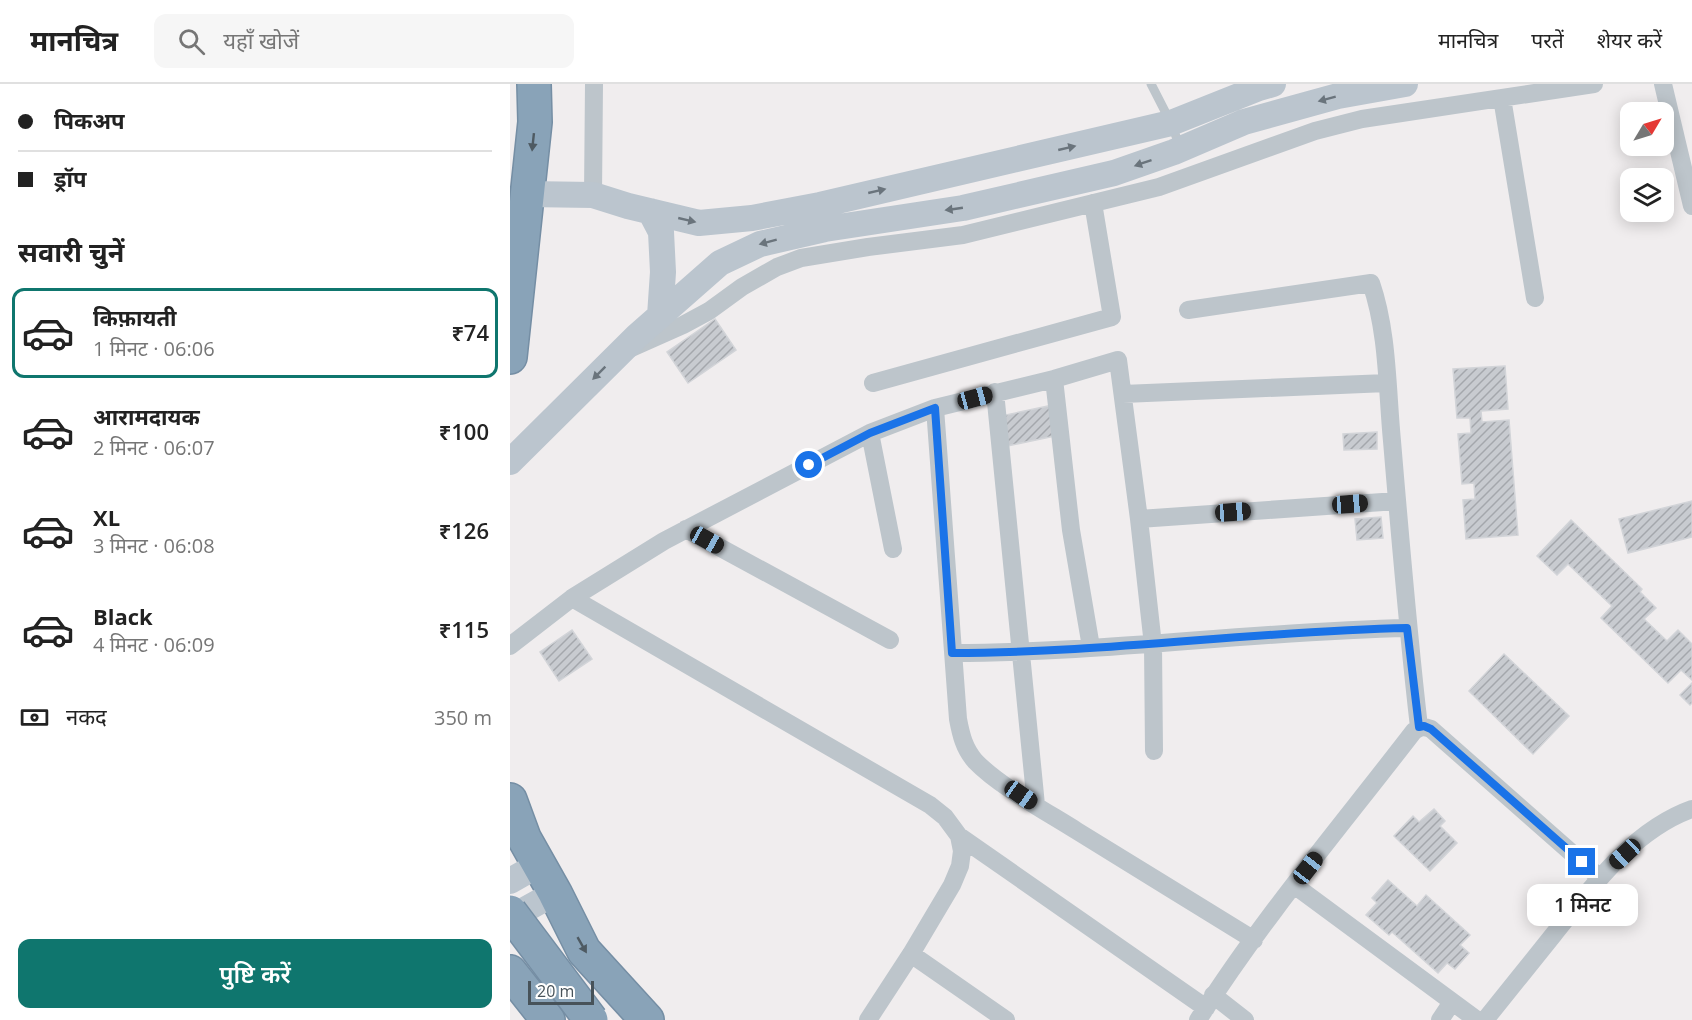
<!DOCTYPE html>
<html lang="hi">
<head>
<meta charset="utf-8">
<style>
	body { margin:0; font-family:"Open Sans","Noto Sans Devanagari",sans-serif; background:#f6f6f6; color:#222; height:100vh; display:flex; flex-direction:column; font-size:22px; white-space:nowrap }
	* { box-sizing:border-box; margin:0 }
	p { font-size:20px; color:#767676 }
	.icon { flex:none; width:33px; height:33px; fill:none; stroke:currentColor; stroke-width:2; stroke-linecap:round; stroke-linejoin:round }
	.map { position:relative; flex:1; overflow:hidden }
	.panel { display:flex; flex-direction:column; background:#fff; width:510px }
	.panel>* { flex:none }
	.top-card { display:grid; align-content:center; height:132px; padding:0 18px; background:#fff }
	.needle { width:39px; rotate:52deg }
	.buttons { position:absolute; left:1110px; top:18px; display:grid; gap:12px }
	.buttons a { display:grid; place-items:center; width:54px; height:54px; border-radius:12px; background:#fff; box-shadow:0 3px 15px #0003; font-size:30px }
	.scale { position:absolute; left:18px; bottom:15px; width:66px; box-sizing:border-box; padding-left:6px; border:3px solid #475259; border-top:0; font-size:16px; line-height:21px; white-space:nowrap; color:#475259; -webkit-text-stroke:4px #fff; paint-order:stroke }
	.end { position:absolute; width:27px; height:27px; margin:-14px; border:8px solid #1a73e8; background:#fff; box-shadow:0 0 0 3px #fff }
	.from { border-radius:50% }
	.bubble { position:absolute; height:42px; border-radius:12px; background:#fff; box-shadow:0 3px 15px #0003; font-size:20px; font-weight:600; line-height:42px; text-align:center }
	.car { position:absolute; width:18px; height:36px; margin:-18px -9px; border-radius:8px; box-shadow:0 0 4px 2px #0007; background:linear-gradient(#222 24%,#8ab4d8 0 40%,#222 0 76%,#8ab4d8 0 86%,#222 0) }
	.top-card b { display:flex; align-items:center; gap:21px; height:57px; font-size:22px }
	.top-card b+b { border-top:2px solid #e0e0e0 }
	.top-card i { width:15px; height:15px; background:#222 }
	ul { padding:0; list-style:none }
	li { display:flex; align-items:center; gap:18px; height:90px; margin:0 12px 9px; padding:0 6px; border:3px solid transparent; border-radius:12px }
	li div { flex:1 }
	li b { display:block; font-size:22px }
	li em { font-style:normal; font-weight:600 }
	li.selected { border-color:#0f766e }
	li>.icon { width:54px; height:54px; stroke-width:1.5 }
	h2 { padding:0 18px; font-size:27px; line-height:72px }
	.pay { display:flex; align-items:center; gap:15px; height:66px; padding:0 18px; font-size:22px }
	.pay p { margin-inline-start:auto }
	.cta { display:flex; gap:12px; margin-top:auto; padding:12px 18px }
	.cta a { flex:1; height:69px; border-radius:12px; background:#0f766e; color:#fff; font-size:24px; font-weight:600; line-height:69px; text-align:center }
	header { display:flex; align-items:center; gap:36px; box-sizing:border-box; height:84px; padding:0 30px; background:#fff; border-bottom:2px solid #e0e0e0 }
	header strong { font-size:28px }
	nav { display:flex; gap:33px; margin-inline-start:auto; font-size:21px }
	.search { width:420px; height:54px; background:#f6f6f6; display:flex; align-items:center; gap:15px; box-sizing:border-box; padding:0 21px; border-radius:12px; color:#767676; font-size:22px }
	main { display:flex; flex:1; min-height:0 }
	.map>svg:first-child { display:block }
	.building { fill:url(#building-hatch); stroke:#d2d4d8; stroke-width:1.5 }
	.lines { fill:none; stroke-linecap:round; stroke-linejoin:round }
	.highway-casing { stroke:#758ea4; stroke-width:36 }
	.lane { stroke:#bdc5cb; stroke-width:9 }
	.street { stroke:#bdc5cb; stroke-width:18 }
	.secondary { stroke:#bbc5ce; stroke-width:26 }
	.highway { stroke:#89a3b8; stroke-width:33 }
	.highway-bridge-casing { stroke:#758ea4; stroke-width:36; stroke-linecap:butt }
	.highway-bridge { stroke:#89a3b8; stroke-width:33 }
	.oneway { fill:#6a747c }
	.oneway2 { fill:#4e5a62 }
	.route { stroke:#1a73e8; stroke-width:8 }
</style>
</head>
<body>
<header>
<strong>मानचित्र</strong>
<div class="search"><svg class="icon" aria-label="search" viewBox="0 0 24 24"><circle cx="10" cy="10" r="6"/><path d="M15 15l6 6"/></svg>यहाँ खोजें</div>
<nav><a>मानचित्र</a><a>परतें</a><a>शेयर करें</a></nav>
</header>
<main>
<section class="panel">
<div class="top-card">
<b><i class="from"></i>पिकअप</b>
<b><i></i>ड्रॉप</b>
</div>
<h2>सवारी चुनें</h2>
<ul>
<li class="selected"><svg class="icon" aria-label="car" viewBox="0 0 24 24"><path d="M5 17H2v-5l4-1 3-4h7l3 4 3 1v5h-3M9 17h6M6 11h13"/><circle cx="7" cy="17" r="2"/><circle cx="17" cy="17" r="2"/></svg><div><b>किफ़ायती</b><p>1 मिनट · 06:06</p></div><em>₹74</em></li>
<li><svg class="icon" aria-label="car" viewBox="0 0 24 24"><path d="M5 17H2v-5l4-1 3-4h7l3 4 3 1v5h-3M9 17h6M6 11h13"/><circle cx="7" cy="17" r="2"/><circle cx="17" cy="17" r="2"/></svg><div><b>आरामदायक</b><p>2 मिनट · 06:07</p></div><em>₹100</em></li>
<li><svg class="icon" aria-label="car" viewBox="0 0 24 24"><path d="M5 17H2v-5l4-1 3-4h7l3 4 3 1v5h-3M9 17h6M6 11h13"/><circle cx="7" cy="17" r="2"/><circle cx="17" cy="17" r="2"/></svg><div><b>XL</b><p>3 मिनट · 06:08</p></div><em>₹126</em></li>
<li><svg class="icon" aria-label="car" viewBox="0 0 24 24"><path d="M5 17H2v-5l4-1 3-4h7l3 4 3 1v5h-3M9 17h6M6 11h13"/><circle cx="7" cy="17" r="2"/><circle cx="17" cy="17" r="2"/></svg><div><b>Black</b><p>4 मिनट · 06:09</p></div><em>₹115</em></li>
</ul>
<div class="pay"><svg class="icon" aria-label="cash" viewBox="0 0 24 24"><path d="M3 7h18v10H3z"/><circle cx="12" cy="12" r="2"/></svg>नकद<p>350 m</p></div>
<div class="cta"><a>पुष्टि करें</a></div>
</section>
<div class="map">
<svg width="1182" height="936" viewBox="0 0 1182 936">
	<defs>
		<pattern id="building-hatch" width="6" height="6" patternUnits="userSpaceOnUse" patternTransform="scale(1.5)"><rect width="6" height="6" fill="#c8cbd0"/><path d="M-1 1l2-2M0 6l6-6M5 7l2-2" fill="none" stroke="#a4a7ac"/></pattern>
	</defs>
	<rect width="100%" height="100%" fill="#f0edee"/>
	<path class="building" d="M205,235L226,266L178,299L157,268Z
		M995,282L998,325L971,327L972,338L999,336L1008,451L956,455L953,416L965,415L964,399L952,400L948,350L961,349L960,334H947L943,285Z
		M543,321L550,351L497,362L491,332Z
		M867,348V365L834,366L833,350Z
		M1182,417V453L1118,469L1109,435Z
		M871,433L873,454L847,456L845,435Z
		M1061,436L1132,505L1130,508L1146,524L1134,535L1157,557L1168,546L1182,560V596L1171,586L1158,599L1091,534L1102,522L1058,480L1047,491L1027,472Z
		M62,546L82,575L49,597L30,568Z
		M994,570L1059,632L1023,670L959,607Z
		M1182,599V619L1180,621L1170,611Z
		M924,725L935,737L930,742L947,759L920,787L884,752L903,732L909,738Z
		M878,796L907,822L916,811L960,851L950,861L959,869L945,885L937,879L928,889L882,848L879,851L856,831L867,819L862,814Z"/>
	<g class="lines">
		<g class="highway-casing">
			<path id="highway" d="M0,273L25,38L24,0
				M0,716L14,754L45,809L74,867L137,936
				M0,888L38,936"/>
		</g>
		<path class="lane" d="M641,0L661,39L670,63"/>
		<path class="street" d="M1153,0L1182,122
			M992,14L1025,214
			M83,111L84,0
			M678,226L861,199C878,248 877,305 882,357C890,453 898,548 909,643
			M119,265L173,241L199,227L232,203L267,183L291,174L358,163L453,151L649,103L805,47L852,35L1084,0
			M544,295L561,446L581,563
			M363,299L602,233L583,119
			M485,308L526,721
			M613,310L877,299
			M425,324L448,635C451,651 454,664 465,677C489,702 537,728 567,747C626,783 685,820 744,856
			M360,349L383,465
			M629,435L887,417
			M176,445L380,556
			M62,514L420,721L435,733L449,752L696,924
			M0,562L62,514L154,457L360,349L425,324L544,295L608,276L629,435L643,561L644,667
			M443,569C595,569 746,547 898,544
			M784,801L967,936
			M401,870L496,936
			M703,911L735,936
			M358,936L401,870L442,801L450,782L452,767L449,752
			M688,936C752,835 831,742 904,647C910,643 913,642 921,645L1089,793
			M930,936L942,918
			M975,936C998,907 1021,879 1044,850C1082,803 1123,746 1182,725"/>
		<path class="secondary" d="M17,110L83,111L118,122L189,139L242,134L310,121L661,39L749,4L763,0
			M140,127L151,148L153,188L150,232
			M0,378L127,252L210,179L250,160L315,145L453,124L604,89L664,68L734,38L828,12L895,0
			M0,797L28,781
			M0,834L45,809"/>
		<use href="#highway" class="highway"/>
		<g class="highway-bridge-casing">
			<path id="highway-bridge" d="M0,828L81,936"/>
		</g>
		<use href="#highway-bridge" class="highway-bridge"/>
	</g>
	<defs><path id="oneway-solid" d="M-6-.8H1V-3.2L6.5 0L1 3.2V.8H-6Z" transform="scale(1.5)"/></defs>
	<g class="oneway">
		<use href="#oneway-solid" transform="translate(817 15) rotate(165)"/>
		<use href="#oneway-solid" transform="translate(557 64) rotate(-13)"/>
		<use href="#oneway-solid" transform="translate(633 79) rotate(161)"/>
		<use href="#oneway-solid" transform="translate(367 107) rotate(-13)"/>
		<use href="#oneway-solid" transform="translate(444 125) rotate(172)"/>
		<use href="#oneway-solid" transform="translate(177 136) rotate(13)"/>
		<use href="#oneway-solid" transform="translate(258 158) rotate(165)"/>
		<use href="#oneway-solid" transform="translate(89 289) rotate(135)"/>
	</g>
	<g class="oneway2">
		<use href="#oneway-solid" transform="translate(23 58) rotate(96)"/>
		<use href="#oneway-solid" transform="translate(72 861) rotate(60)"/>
	</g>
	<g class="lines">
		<path class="route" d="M299,381L360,349L425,324L442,569C595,569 745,547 897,544L909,643L914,642L921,645L1072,778"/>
	</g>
</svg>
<div class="buttons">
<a><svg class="needle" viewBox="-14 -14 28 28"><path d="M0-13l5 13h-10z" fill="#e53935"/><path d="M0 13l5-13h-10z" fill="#767676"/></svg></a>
<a><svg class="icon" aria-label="layers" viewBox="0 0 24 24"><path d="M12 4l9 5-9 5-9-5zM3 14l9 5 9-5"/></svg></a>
</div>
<div class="scale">20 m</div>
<i class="end from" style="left:299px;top:381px"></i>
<i class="end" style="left:1072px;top:778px"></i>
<div class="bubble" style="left:1017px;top:800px;width:111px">1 मिनट</div>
<i class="car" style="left:465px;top:314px;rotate:75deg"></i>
<i class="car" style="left:840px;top:420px;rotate:86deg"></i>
<i class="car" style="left:723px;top:428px;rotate:86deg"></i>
<i class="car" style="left:197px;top:456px;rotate:119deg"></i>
<i class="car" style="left:511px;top:711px;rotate:125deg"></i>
<i class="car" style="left:1115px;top:770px;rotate:227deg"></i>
<i class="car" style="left:798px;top:784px;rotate:38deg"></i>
</div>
</main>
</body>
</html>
